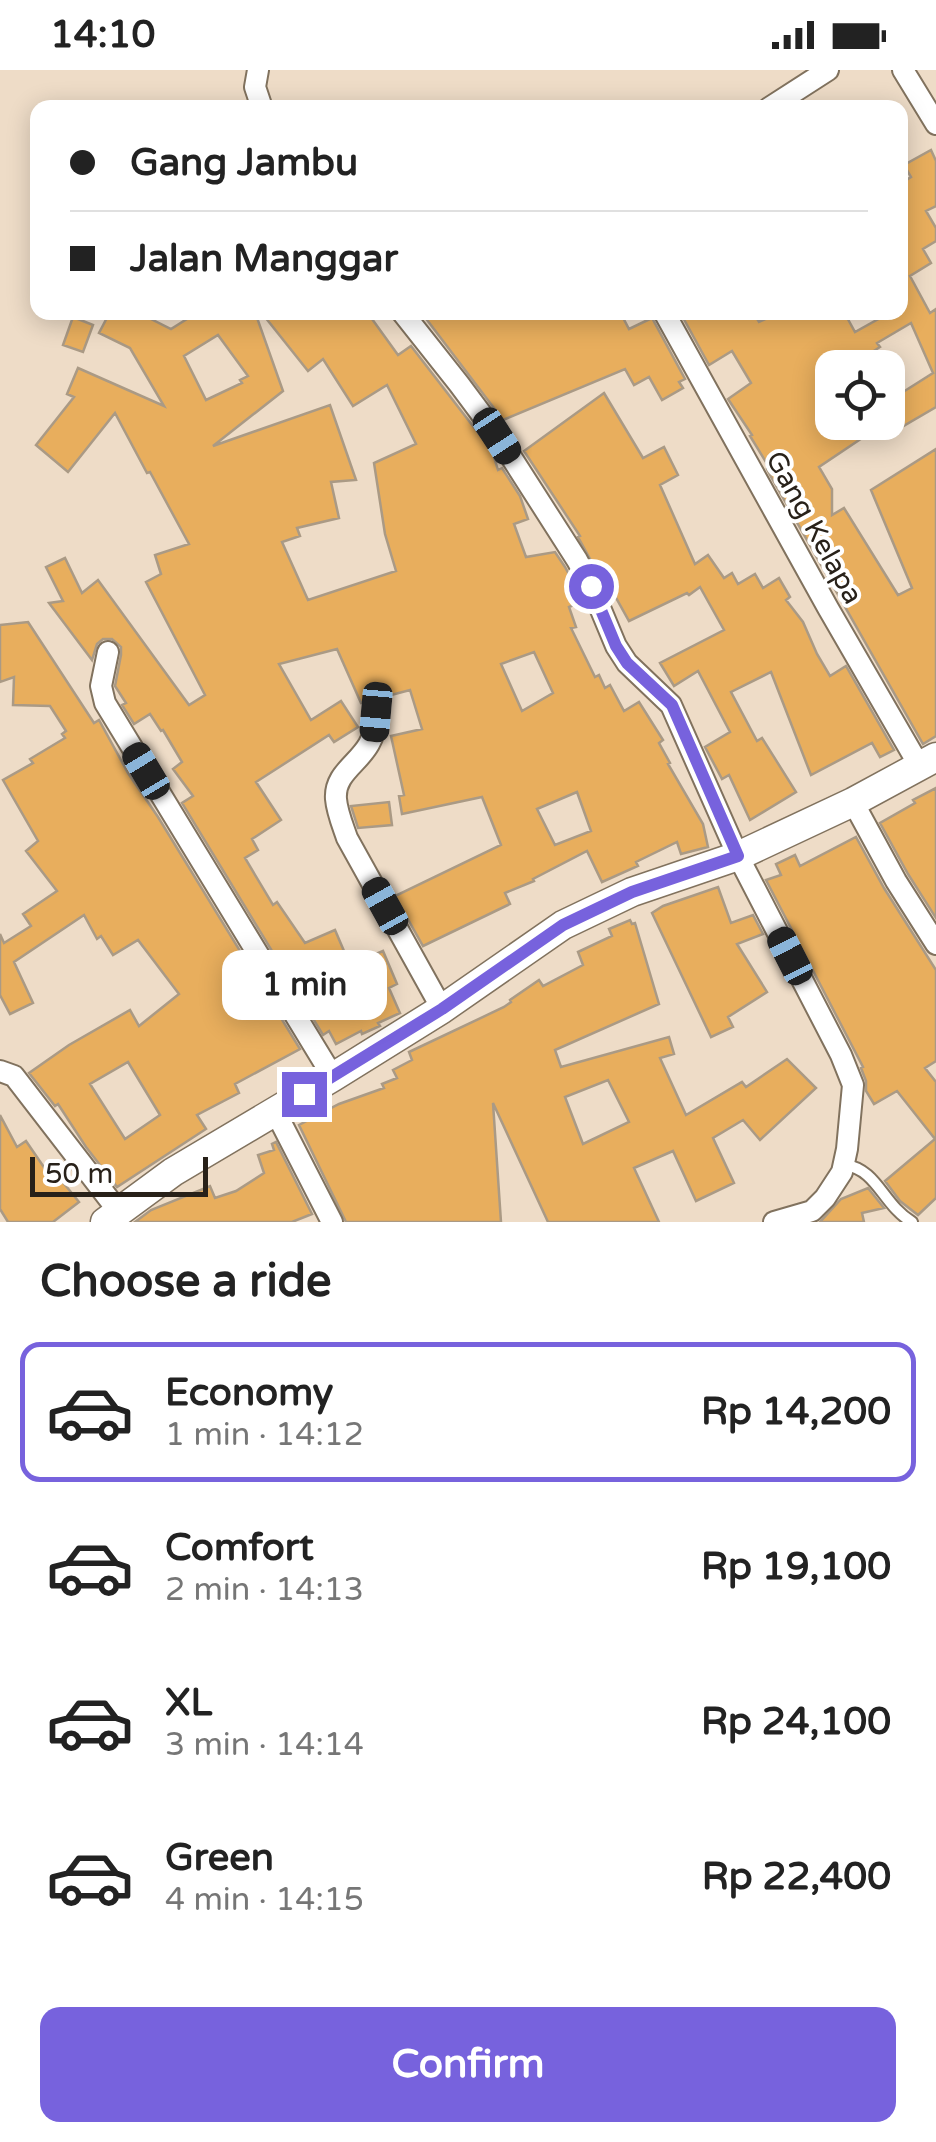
<!DOCTYPE html>
<html lang="en">
<head>
<meta charset="utf-8">
<style>
	body { margin:0; font-family:"Varela Round",sans-serif; background:#f2f2f2; color:#222; height:100vh; display:flex; flex-direction:column; font-size:38px; white-space:nowrap }
	* { box-sizing:border-box; margin:0 }
	p { font-size:32px; color:#767676 }
	.icon { flex:none; width:55px; height:55px; fill:none; stroke:currentColor; stroke-width:2; stroke-linecap:round; stroke-linejoin:round }
	.map { position:relative; height:1152px; overflow:hidden }
	.sheet { display:flex; flex-direction:column; background:#fff; flex:1 }
	.sheet>* { flex:none }
	.banner { position:absolute; left:30px; top:30px; width:878px; height:220px; border-radius:20px; box-shadow:0 5px 25px #0003; display:grid; align-content:center; height:220px; padding:0 40px; background:#fff }
	.controls { position:absolute; left:815px; top:280px; display:grid; gap:20px }
	.controls a { display:grid; place-items:center; width:90px; height:90px; border-radius:20px; background:#fff; box-shadow:0 5px 25px #0003; font-size:50px }
	.scale { position:absolute; left:30px; bottom:25px; width:178px; box-sizing:border-box; padding-left:10px; border:5px solid #282119; border-top:0; font-size:28px; line-height:35px; white-space:nowrap; color:#282119; -webkit-text-stroke:8px #fff; paint-order:stroke }
	.end { position:absolute; width:45px; height:45px; margin:-22px; border:12px solid #7762dd; background:#fff; box-shadow:0 0 0 5px #fff }
	.from { border-radius:50% }
	.bubble { position:absolute; height:70px; border-radius:20px; background:#fff; box-shadow:0 5px 25px #0003; font-size:32px; font-weight:700; line-height:70px; text-align:center }
	.car { position:absolute; width:30px; height:60px; margin:-30px -15px; border-radius:12px; box-shadow:0 0 8px 2px #0007; background:linear-gradient(#222 24%,#8ab4d8 0 40%,#222 0 76%,#8ab4d8 0 86%,#222 0) }
	.banner b { display:flex; align-items:center; gap:35px; height:95px; font-size:38px }
	.banner b+b { border-top:2px solid #e0e0e0 }
	.banner i { width:25px; height:25px; background:#222 }
	ul { padding:0; list-style:none }
	li { display:flex; align-items:center; gap:30px; height:140px; margin:0 20px 15px; padding:0 20px; border:5px solid transparent; border-radius:20px }
	li div { flex:1 }
	li b { display:block; font-size:38px }
	li em { font-style:normal; font-weight:700 }
	li.active { border-color:#7762dd }
	li>.icon { width:90px; height:90px; stroke-width:1.5 }
	h2 { padding:0 40px; font-size:45px; line-height:120px }
	.cta { display:flex; gap:20px; margin-top:auto; padding:20px 40px }
	.cta a { flex:1; height:115px; border-radius:20px; background:#7762dd; color:#fff; font-size:40px; font-weight:700; line-height:115px; text-align:center }
	.status { display:flex; justify-content:space-between; align-items:center; height:70px; padding:0 50px; background:#fff; direction:ltr }
	.status svg { height:28px; fill:currentColor }
	.map>svg:first-child { display:block }
	.building { fill:#e8ae5d; stroke:#aa9a85; stroke-width:2.5; fill-rule:evenodd }
	.lines { fill:none; stroke-linecap:round; stroke-linejoin:round }
	.service-casing { stroke:#81725e; stroke-width:14 }
	.minor-casing { stroke:#81725e; stroke-width:24 }
	.secondary-casing { stroke:#81725e; stroke-width:31 }
	.service { stroke:#fff; stroke-width:10 }
	.minor { stroke:#fff; stroke-width:20 }
	.secondary { stroke:#fff; stroke-width:28 }
	.route { stroke:#7762dd; stroke-width:12 }
	.labels { text-anchor:middle; stroke-width:8; stroke-linejoin:round; paint-order:stroke }
	.street-label { font-size:28px; fill:#282119; stroke:#fff }
</style>
</head>
<body>
<div class="status"><b>14:10</b><svg viewBox="0 0 49 12"><path d="M0 12V9h3v3zM5 12V6h3v6zM10 12V3h3v9zM15 12V0h3v12zM26 1h20v11H26zM47 4h2v5h-2z"/></svg></div>
<div class="map">
<svg width="936" height="1152" viewBox="0 0 936 1152">
	<rect width="100%" height="100%" fill="#eedcc7"/>
	<path class="building" d="M931,80L936,91V136L926,141L936,158V171L923,179L931,193L910,206L930,243L936,239V337L888,365V326L901,318L903,322L933,303L911,253L877,273L880,277L847,298H832V352H886L819,397L832,419V445L844,438L898,525L912,518L871,420L936,379V666L923,674L770,405L767,399L769,397L750,366L752,365L728,329L751,313L732,281L709,295L680,242H753L759,252L780,242H844L855,262L891,242H900V114L911,107L904,95Z
		M110,242H137L171,259L198,242H255L283,321L213,376L330,335L356,410L331,412L339,448L297,458L300,466L282,472L308,530L396,501L385,464L374,393L416,374L387,315L353,336L323,289L308,301L261,242H367L398,285L411,276L486,373L493,384L498,400L502,398L520,426L528,449L514,454L526,487L555,482L565,497L583,531L569,537L576,557L571,558L595,607L599,605L605,618L610,615L624,641L639,632L663,670L659,673L670,693L668,694L703,754L708,777L681,784L677,772L636,792L638,796L602,812L587,781L533,809L534,811L505,823L510,834L423,876L395,826L501,775L482,727L402,744L399,726L404,725L391,666L422,659L410,620L361,633L337,579L279,594L311,650L341,631L358,657L334,672L329,665L256,712L281,750L252,769L258,780L245,788L273,835L277,832L305,873L335,860L350,895L383,881L397,914L389,918L400,943L378,953L380,956L362,964L361,961L336,974L329,961L323,965L182,733L193,726L173,699L182,692L163,660L161,661L150,644L134,654L122,635L126,633L115,616L121,585V577L112,569H103L97,574L92,590L49,533L63,531L46,497L65,488L82,523L98,510L189,635L205,625L146,512L161,504L155,485L189,474L150,402L147,403L115,343L68,402L36,375L74,327L67,324L78,298L164,336L130,278L99,263ZM218,265L248,306L240,310L242,313L206,330L184,286ZM534,582L553,623L522,641L501,594ZM577,722L591,761L555,775L537,739Z
		M421,242H620L629,259L652,248L685,309L679,312L683,318L662,330L649,307L634,315L625,299L503,350Z
		M73,247L93,255L83,282L63,275Z
		M604,323L643,388L664,377L678,405L660,415L695,494L708,485L724,508L732,503L738,514L755,504L763,518L779,508L790,527L786,530L803,552L817,584L830,606L846,596L894,680L880,687L872,673L811,705L771,602L731,622L757,671L762,668L796,722L750,750L729,705L722,709L705,677L730,662L698,601L674,616L660,593L724,560L700,517L689,525L687,523L629,551L615,526L611,527L578,467L580,466L524,381Z
		M28,552L94,653L99,650L128,703L158,747L300,979L235,1014L239,1023L197,1045L206,1059L117,1117L86,1077L58,1034L55,1036L29,1003L69,975L130,940L139,956L179,924L138,870L113,885L101,866L97,869L84,845L14,892L33,933L10,944L0,925V864L4,873L31,856L23,844L57,821L26,781L38,771L3,710L33,693L30,689L65,668L62,664L66,661L50,636L13,635L14,607L0,612V555ZM128,992L160,1045L125,1069L90,1014Z
		M936,718V848L908,804L880,753L915,733L913,730Z
		M389,732L392,755L358,758L351,736Z
		M856,767L884,818L936,900V991L925,998L936,1012V1128L918,1145L900,1131L885,1111L935,1069L897,1021L874,1034L866,1021V1011L861,998L863,997L766,810L781,805L776,794L795,785L800,796Z
		M718,817L731,853L753,845L763,864L737,874L767,922L728,947L733,957L711,967L652,843L663,836Z
		M630,850L632,854L635,853L659,934L555,980L561,997L669,967L674,984L660,988L686,1045L742,1012L746,1017L787,989L816,1018L760,1070L743,1050L713,1068L734,1113L696,1131L673,1081L634,1098L659,1152H548L493,1033L501,1152H346L299,1055L339,1034L384,1018L382,1014L397,1008L393,1000L412,990L409,982L504,937L511,932L510,930L539,910L543,916L583,895L578,882L612,866L609,859ZM608,1010L629,1052L583,1074L565,1027Z
		M0,1045L17,1077L26,1071L52,1109L57,1105L79,1132L53,1152H8L0,1139Z
		M276,1072L312,1144L292,1152H135L151,1140L210,1116L215,1128L236,1121L264,1103L258,1085L274,1080L272,1074Z
		M868,1118L884,1138L862,1143L864,1152H820L841,1129Z"/>
	<g class="lines">
		<g class="service-casing">
			<path id="service" d="M845,1095C877,1099 883,1135 912,1152"/>
		</g>
		<g class="minor-casing">
			<path id="minor" d="M258,0L255,17L262,38
				M903,0L936,54
				M769,38L828,0
				M402,242L459,314L497,365L577,490L591,516L616,576L627,593L671,635L738,786L841,985L853,1015L847,1079L842,1102L825,1128L812,1141L774,1152
				M664,242L828,538L920,697
				M108,582L101,616L105,633L333,1007
				M376,643C375,654 375,664 369,674C358,694 334,704 336,729C337,742 343,756 347,768L442,939
				M853,732L896,811L936,874
				M0,1001L14,1006L119,1142
				M275,1041L332,1152"/>
		</g>
		<g class="secondary-casing">
			<path id="secondary" d="M105,1152L173,1102L333,1007L442,939L563,855L632,822L738,786L853,732L936,687"/>
		</g>
		<use href="#service" class="service"/>
		<use href="#minor" class="minor"/>
		<use href="#secondary" class="secondary"/>
	</g>
	<g class="lines">
		<path class="route" d="M304,1024L442,939L563,855L632,822L738,786L672,635L627,593L616,576L591,516"/>
	</g>
	<g class="labels">
		<g class="street-label">
			<text transform="translate(815 457) rotate(61)" y="10">Gang Kelapa</text>
		</g>
	</g>
</svg>
<div class="controls">
<a><svg class="icon" aria-label="locate" viewBox="0 0 24 24"><circle cx="12" cy="12" r="6"/><path d="M12 2v4M12 18v4M2 12h4M18 12h4"/></svg></a>
</div>
<div class="scale">50 m</div>
<i class="end from" style="left:591px;top:516px"></i>
<i class="end" style="left:304px;top:1024px"></i>
<div class="bubble" style="left:222px;top:880px;width:165px">1 min</div>
<i class="car" style="left:497px;top:366px;rotate:147deg"></i>
<i class="car" style="left:376px;top:642px;rotate:185deg"></i>
<i class="car" style="left:146px;top:701px;rotate:329deg"></i>
<i class="car" style="left:385px;top:836px;rotate:331deg"></i>
<i class="car" style="left:790px;top:886px;rotate:333deg"></i>
<div class="banner">
<b><i class="from"></i>Gang Jambu</b>
<b><i></i>Jalan Manggar</b>
</div>
</div>
<section class="sheet">
<h2>Choose a ride</h2>
<ul>
<li class="active"><svg class="icon" aria-label="car" viewBox="0 0 24 24"><path d="M5 17H2v-5l4-1 3-4h7l3 4 3 1v5h-3M9 17h6M6 11h13"/><circle cx="7" cy="17" r="2"/><circle cx="17" cy="17" r="2"/></svg><div><b>Economy</b><p>1 min · 14:12</p></div><em>Rp 14,200</em></li>
<li><svg class="icon" aria-label="car" viewBox="0 0 24 24"><path d="M5 17H2v-5l4-1 3-4h7l3 4 3 1v5h-3M9 17h6M6 11h13"/><circle cx="7" cy="17" r="2"/><circle cx="17" cy="17" r="2"/></svg><div><b>Comfort</b><p>2 min · 14:13</p></div><em>Rp 19,100</em></li>
<li><svg class="icon" aria-label="car" viewBox="0 0 24 24"><path d="M5 17H2v-5l4-1 3-4h7l3 4 3 1v5h-3M9 17h6M6 11h13"/><circle cx="7" cy="17" r="2"/><circle cx="17" cy="17" r="2"/></svg><div><b>XL</b><p>3 min · 14:14</p></div><em>Rp 24,100</em></li>
<li><svg class="icon" aria-label="car" viewBox="0 0 24 24"><path d="M5 17H2v-5l4-1 3-4h7l3 4 3 1v5h-3M9 17h6M6 11h13"/><circle cx="7" cy="17" r="2"/><circle cx="17" cy="17" r="2"/></svg><div><b>Green</b><p>4 min · 14:15</p></div><em>Rp 22,400</em></li>
</ul>
<div class="cta"><a>Confirm</a></div>
</section>
</body>
</html>
